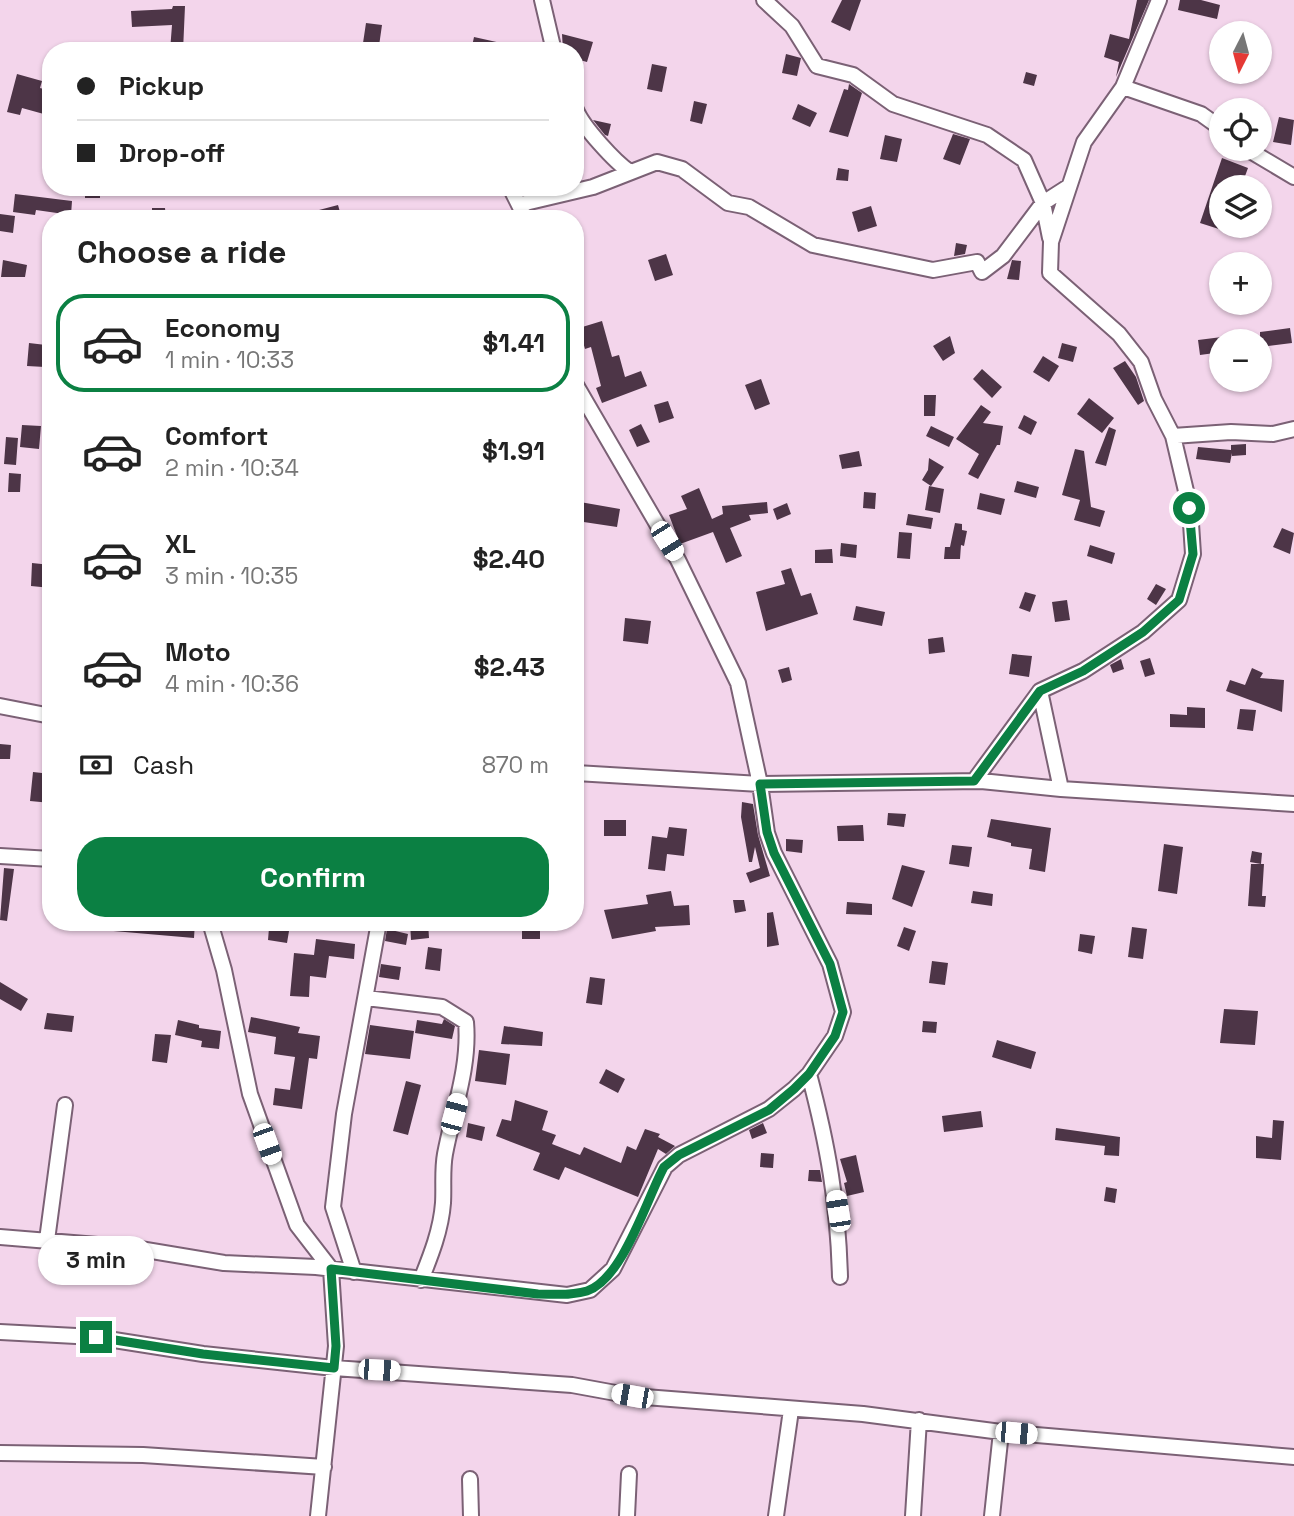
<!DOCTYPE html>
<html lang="en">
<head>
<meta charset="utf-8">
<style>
	body { margin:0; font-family:"Space Grotesk",sans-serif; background:#f6f6f6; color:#222; height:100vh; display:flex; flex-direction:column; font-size:26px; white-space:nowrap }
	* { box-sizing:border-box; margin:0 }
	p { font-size:23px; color:#767676 }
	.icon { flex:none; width:38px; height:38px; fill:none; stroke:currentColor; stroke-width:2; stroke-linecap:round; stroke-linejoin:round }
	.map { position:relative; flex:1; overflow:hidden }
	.panel { position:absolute; left:42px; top:210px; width:542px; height:721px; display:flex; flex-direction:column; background:#fff; border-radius:28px; box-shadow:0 2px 5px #0004 }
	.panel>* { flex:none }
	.top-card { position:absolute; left:42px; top:42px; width:542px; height:154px; border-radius:28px; box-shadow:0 2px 5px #0004; display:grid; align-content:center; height:154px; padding:0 35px; background:#fff }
	.needle { width:46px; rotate:186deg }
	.tools { position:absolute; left:1209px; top:21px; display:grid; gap:14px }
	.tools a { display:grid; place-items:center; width:63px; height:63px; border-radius:50%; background:#fff; box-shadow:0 2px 5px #0004; font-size:35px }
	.end { position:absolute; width:32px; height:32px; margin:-16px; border:9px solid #0b8043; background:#fff; box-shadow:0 0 0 4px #fff }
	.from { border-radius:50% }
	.bubble { position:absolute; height:49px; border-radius:24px; background:#fff; box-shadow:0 2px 5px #0004; font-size:23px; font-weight:800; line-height:49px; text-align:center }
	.car { position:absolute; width:21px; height:42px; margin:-21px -10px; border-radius:9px; box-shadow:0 0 5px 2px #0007; background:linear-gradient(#fff 24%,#345 0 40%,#fff 0 76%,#345 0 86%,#fff 0) }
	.top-card b { display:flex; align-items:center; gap:24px; height:66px; font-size:26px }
	.top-card b+b { border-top:2px solid #e0e0e0 }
	.top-card i { width:18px; height:18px; background:#222 }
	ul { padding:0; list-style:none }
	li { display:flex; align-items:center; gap:21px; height:98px; margin:0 14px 10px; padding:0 21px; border:4px solid transparent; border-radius:28px }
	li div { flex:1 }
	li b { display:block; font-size:26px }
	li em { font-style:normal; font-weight:800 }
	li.current { border-color:#0b8043 }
	li>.icon { width:63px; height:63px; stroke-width:1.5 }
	h2 { padding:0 35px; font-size:32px; line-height:84px }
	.pay { display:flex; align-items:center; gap:18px; height:77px; padding:0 35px; font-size:26px }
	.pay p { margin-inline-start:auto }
	.button { display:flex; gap:14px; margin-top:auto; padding:14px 35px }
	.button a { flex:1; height:80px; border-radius:28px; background:#0b8043; color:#fff; font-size:28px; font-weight:800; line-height:80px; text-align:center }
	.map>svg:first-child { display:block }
	.building { fill:#4d3547 }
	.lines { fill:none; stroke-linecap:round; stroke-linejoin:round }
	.minor-casing { stroke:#7b6175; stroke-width:18 }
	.minor { stroke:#fff; stroke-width:14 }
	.route { stroke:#0b8043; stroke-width:9 }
</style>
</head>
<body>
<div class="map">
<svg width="1294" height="1516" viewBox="0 0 1294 1516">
	<rect width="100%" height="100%" fill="#f3d5eb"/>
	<path class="building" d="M842,0H861L850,31L831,22Z
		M1137,0H1149L1116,77L1119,62L1104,57L1110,34L1129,39Z
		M1180,0H1201L1220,5L1217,19L1178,10Z
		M173,6H185L183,51H170L172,25L132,27L131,11L172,9Z
		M366,23L382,25L379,46L363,43Z
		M562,34L593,42L587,62L576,59V51H563Z
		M474,37L515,46L514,51H471Z
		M786,54L801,58L797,76L782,73Z
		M652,64L667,67L662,92L647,89Z
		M1026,72L1037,75L1034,86L1023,83Z
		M17,74L42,81L40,88L51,91V116L22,108L20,115L7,112Z
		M849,84L862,93L848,137L829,132L844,89L848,90Z
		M694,101L707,104L702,124L690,121Z
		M798,104L817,113L810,127L792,119Z
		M1279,117L1294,120L1291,145L1273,142Z
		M593,120L611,124L608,136L605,135Z
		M953,134L970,139L960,165L943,159Z
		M885,135L902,139L897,162L880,159Z
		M1222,158L1248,168L1241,187H1222V230L1200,223Z
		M838,168L849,170L848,181L836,180Z
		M85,187H100V198H85Z
		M15,194L72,201L71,215L36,210L35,215L13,212Z
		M338,205L342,219H301L300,215Z
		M871,206L877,226L858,232L852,212Z
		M152,208H165L166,219H152Z
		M0,214L15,216L13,233L0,231Z
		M956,243L967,245L965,254L954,256Z
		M666,254L673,275L655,281L648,260Z
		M3,260L27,265L25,277H1Z
		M1012,260L1021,261L1019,280L1007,279Z
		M602,321L612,357L619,355L625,377L641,371L647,386L602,403L596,388L601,386L591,347L585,349L579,328Z
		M1290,328L1292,343L1260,347V332Z
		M950,336L955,353L943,361L933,346Z
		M1222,337V352L1200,355L1198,340Z
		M29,343L46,345L45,367L27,366Z
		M1062,343L1077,347L1073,362L1058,358Z
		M1043,356L1059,366L1049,382L1033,372Z
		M1125,361L1136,377L1144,401L1138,405L1113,368Z
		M982,369L1002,387L992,398L973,379Z
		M761,379L770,404L755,410L745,385Z
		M924,395H936L935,416H924Z
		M1089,398L1114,418L1102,433L1077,414Z
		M668,401L674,418L659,423L654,405Z
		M981,405L991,412L983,423L1003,426L1000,445H997L978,479L968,474L979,454L956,439Z
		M1024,415L1037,422L1031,435L1018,428Z
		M641,424L650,442L637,447L629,430Z
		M22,425L41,426L39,449L20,447Z
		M931,426L954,437L949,447L926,436Z
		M1109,427L1116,430L1106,466L1095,463Z
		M6,437L18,438L16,465L4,464Z
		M1246,444V455L1232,456V453L1230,463L1196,459L1198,447L1231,450V445Z
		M1075,449L1084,451L1091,507L1105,511L1100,527L1074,520L1080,500L1062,495Z
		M859,451L862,466L842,469L839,455Z
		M929,458L944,467L931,486L922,480L928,470Z
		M9,473L21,474L20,492H8Z
		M1017,481L1039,487L1036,498L1014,492Z
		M929,486L944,489L940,513L925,510Z
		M699,488L712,519L723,514L722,506L767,502L768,513L749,515L751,520L730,528L742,556L726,563L713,532L680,544L669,515L687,509L681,496Z
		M864,492L876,493L875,509L863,508Z
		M980,493L1005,499L1001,515L977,509Z
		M580,502L620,509L617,527L577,521Z
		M787,503L791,514L777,520L773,509Z
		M908,514L933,518L931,529L906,525Z
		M955,523L962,524V530L967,531L964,546L961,545L960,559H944L945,547H950Z
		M1282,528L1294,533L1290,554L1273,547Z
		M899,532L912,533L910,559L897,558Z
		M841,543L857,545L856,558L840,556Z
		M1090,545L1115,553L1112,564L1087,556Z
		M832,549L833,563H815V550Z
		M32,563L51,565V588L31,586Z
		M791,568L801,596L811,593L818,614L766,631L756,592L785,584L781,571Z
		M1156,584L1166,589L1156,605L1147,599Z
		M1025,592L1036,595L1030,612L1019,608Z
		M1067,600L1070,620L1055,622L1052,602Z
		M856,606L885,612L882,626L853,620Z
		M625,618L651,621L648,644L623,641Z
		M943,637L945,652L929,654L928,639Z
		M1012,654L1032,656L1029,677L1009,674Z
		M1150,658L1155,674L1145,677L1140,661Z
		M1121,659L1124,669L1113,673L1110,665Z
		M789,667L792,680L782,683L778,670Z
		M1252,668L1263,673L1260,678L1284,680L1282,712L1226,691L1230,680L1245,685Z
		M1187,707L1205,708V728L1170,727V714L1187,715Z
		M1240,709L1256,710L1253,731L1237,729Z
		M0,744L11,745L10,759H0Z
		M33,772L51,774V803L30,801Z
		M742,802L753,804L758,835L770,876L750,883L746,873L760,868L755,847L752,862H749L741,817Z
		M888,813L906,814L904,827L887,825Z
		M991,819L1051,828L1045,872L1029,869L1032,849L1011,846V843L987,837Z
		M604,820H626V836H604Z
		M863,825L864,841H838L837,826Z
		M669,827L687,829L684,856L667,854L665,871L648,869L652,836L667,838Z
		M786,839L803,840L802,853L786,851Z
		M1164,844L1183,847L1177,894L1158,891Z
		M952,845L972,847L969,867L949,864Z
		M1252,851L1262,853L1261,864L1250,862Z
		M1251,864H1264L1262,896H1266L1265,907L1248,906Z
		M902,865L925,871L912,907L892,899Z
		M4,868L14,869L7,921L0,920Z
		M671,891L674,906L689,905L690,925L655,927L656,931L612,939L604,910L648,904L646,895Z
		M973,891L993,894L992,906L971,903Z
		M733,900H744L746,911L735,913Z
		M847,902L872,904V915L846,914Z
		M773,912L779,945L767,947V913Z
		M102,922H195L194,938L102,930Z
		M410,922H428L429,938L411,940Z
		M904,927L916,931L909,951L897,946Z
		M1132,927L1147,929L1143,959L1128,957Z
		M269,928L289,931L287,943L268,940Z
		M522,928H540V939H522Z
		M387,929L408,934L406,945L385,941Z
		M1080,934L1095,936L1092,954L1078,951Z
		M316,939L355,944L354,959L329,956L326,978L310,976L309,997L290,996L294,953L314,955Z
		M428,947L442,949L440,971L425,969Z
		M932,961L948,963L945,985L929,983Z
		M381,964L401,967L399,980L379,977Z
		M590,977L605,979L602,1005L586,1003Z
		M0,982L28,999L21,1011L0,999Z
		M1224,1009L1258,1011L1255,1045L1220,1043Z
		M47,1013L74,1016L72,1032L44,1029Z
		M251,1017L300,1027L298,1033L320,1036L317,1059L309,1058L302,1109L273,1105L275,1088L290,1090L295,1057L274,1054L276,1037L248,1032Z
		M444,1019L455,1026L452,1039L415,1033L417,1020L442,1024Z
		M178,1020L199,1025V1028L221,1031L219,1049L201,1047L202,1041L175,1035Z
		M923,1021L937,1022L936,1033L922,1032Z
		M370,1025L414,1031L410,1059L365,1054Z
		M504,1026L543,1032L542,1046L501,1044Z
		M155,1034L171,1035L167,1063L152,1061Z
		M997,1040L1036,1052L1031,1069L992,1057Z
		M479,1050L510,1054L506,1085L475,1081Z
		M606,1069L625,1079L618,1093L599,1083Z
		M406,1081L421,1085L408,1135L393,1131Z
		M515,1100L548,1111L542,1130L556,1135L552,1144L580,1155L584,1147L621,1163L627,1146L636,1150L645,1129L660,1134L658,1137L675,1146L666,1154L658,1149L638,1197L565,1167L559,1180L533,1170L540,1153L496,1136L502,1119L511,1121Z
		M981,1111L983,1127L944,1132L942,1116Z
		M1273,1120L1284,1121L1281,1160L1256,1158V1136L1272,1138Z
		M468,1123L485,1127L482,1141L466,1137Z
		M763,1123L767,1133L752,1139L749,1130Z
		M1056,1128L1120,1137L1119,1156L1104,1155L1105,1146L1055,1140Z
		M761,1153L774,1154L773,1168L760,1167Z
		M856,1155L864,1192L847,1196L844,1183L847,1182L840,1159Z
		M809,1170H820L822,1182L808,1181Z
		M1106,1187L1117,1189L1115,1203L1104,1201Z"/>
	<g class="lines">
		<g class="minor-casing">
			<path id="minor" d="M542,0L554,51
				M764,0L792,26L817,66L853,75L893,104L987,135L1024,160L1043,203L1050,238
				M1159,0L1123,87L1084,142L1051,242L1050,273L1119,334L1141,362L1154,399L1173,436L1231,432L1273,434L1294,429
				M1123,87L1201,114L1222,129
				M576,110C583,127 615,162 630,172
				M1247,149L1294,177
				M510,187L526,219
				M521,204L593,187L657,162L682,169L728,203L749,207L813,245L933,270L977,262L982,272L1003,256L1043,203L1068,187
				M1040,691L1061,789
				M0,706L51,716
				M576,773L760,784L981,781L1061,789L1294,804
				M974,781L1040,691L1083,671L1143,632L1179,600L1193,554L1190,508L1173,436
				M0,856L51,859
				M210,922L224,970L250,1094L297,1225L331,1269L336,1346L318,1516
				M366,998L442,1007L466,1022C470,1067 453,1111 445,1154C442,1170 444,1187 443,1203C441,1230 431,1255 421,1280
				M809,1074C828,1146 838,1203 840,1277
				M0,1237L134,1248L224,1263L316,1267L567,1295L590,1290L613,1269L665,1167L679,1155L769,1109L794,1089L809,1074L835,1036L843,1012L830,964L774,853L767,833L760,784L738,683L678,560L576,385
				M47,1240L65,1105
				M354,1272L333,1207L344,1114L379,922
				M0,1332L95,1337L203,1354L334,1368L572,1385L632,1396L863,1414L1001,1432L1294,1457
				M0,1453L143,1455L324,1467
				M470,1479L471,1516
				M627,1516L629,1474
				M776,1516L791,1410
				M913,1516L919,1420
				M992,1516L1001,1432"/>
		</g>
		<use href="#minor" class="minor"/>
	</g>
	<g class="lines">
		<path class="route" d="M96,1337L203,1354L334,1368L336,1346L331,1269L538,1294C554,1294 571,1296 587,1291C623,1279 647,1198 664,1167L679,1155L769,1110L794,1089L809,1074L835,1036L843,1012L830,964L774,853L767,832L760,784L974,781L1040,691L1083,671L1143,632L1179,600L1193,554L1189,508"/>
	</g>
</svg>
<div class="tools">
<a><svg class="needle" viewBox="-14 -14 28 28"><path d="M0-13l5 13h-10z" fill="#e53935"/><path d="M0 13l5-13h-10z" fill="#767676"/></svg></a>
<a><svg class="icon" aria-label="locate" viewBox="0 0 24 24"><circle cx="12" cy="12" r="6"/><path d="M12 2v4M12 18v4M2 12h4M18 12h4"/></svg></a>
<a><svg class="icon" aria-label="layers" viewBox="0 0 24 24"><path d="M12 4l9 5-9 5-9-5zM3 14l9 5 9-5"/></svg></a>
<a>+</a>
<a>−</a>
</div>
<i class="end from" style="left:1189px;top:508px"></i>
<i class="end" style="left:96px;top:1337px"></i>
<div class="bubble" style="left:38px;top:1236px;width:116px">3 min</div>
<i class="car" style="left:667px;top:541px;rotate:148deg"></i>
<i class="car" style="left:454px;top:1114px;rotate:15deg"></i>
<i class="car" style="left:267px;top:1144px;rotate:160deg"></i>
<i class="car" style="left:838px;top:1211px;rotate:351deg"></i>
<i class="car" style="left:379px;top:1370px;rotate:93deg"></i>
<i class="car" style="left:632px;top:1396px;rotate:280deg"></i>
<i class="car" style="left:1016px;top:1433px;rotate:95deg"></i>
<div class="top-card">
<b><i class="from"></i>Pickup</b>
<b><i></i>Drop-off</b>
</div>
<section class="panel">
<h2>Choose a ride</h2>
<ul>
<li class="current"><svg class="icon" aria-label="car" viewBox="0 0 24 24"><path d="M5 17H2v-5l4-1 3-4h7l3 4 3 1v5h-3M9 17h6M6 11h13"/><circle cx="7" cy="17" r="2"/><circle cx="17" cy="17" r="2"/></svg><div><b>Economy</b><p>1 min · 10:33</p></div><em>$1.41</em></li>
<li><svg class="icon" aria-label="car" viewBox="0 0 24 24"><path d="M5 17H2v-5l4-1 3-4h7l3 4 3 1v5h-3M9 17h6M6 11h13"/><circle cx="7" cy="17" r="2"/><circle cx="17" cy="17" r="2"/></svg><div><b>Comfort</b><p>2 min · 10:34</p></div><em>$1.91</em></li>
<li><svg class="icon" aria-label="car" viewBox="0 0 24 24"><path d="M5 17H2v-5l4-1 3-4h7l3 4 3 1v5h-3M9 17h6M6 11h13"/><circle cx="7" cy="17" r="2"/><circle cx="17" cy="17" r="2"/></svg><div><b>XL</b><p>3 min · 10:35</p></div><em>$2.40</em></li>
<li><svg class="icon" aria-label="car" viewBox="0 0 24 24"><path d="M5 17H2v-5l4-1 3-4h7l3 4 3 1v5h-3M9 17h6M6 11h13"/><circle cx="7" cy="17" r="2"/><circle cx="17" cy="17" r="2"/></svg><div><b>Moto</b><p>4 min · 10:36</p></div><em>$2.43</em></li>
</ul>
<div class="pay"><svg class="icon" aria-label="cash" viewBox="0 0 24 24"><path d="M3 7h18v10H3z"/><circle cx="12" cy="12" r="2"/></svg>Cash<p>870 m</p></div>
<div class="button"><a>Confirm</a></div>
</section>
</div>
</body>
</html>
